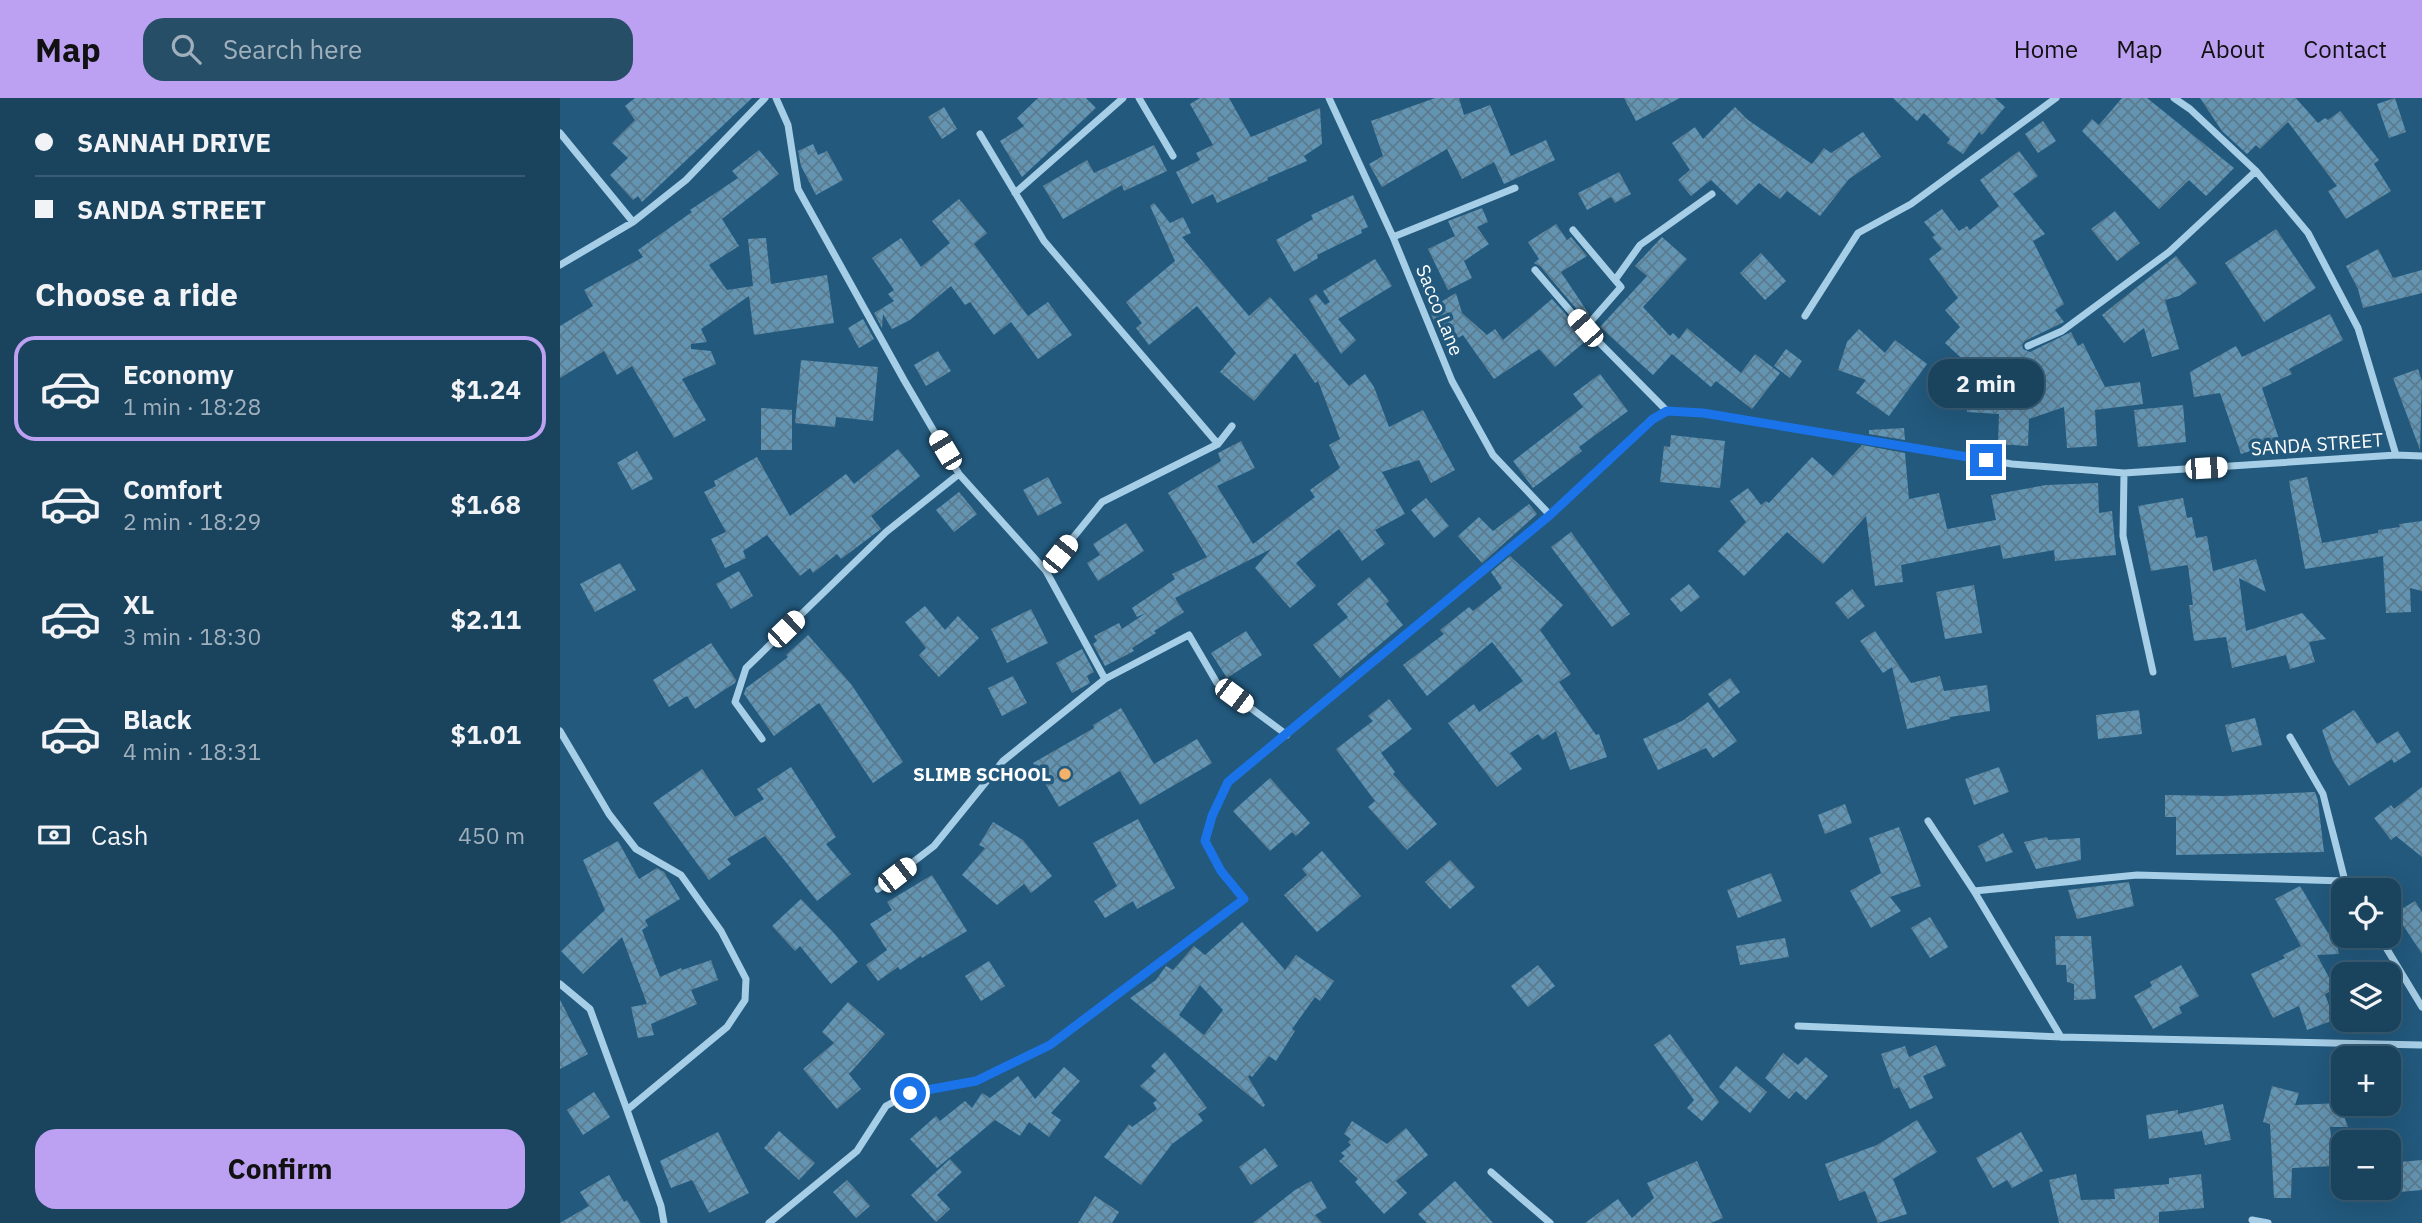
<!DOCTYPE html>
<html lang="en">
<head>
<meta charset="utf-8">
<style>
	body { margin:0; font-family:"IBM Plex Sans",sans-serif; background:#274e67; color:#f1f3f6; height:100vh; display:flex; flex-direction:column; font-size:26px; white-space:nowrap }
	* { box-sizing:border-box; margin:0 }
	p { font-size:23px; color:#9fb0bc }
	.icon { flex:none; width:38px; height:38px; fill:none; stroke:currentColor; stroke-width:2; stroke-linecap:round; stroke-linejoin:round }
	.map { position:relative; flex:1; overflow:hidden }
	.drawer { display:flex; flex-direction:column; background:#1a435e; width:560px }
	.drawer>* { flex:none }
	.hud { display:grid; align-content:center; height:154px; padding:0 35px; background:#1a435e }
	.controls { position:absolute; left:1771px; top:780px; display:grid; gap:14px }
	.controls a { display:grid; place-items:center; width:70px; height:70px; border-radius:14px; background:#1a435e; box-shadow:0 7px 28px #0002,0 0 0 2px #385c73; font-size:35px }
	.end { position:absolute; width:32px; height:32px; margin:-16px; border:9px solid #1a73e8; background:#fff; box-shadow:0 0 0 4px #fff }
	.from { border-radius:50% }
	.bubble { position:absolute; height:49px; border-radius:21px; background:#1a435e; box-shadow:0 7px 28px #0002,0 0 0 2px #385c73; font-size:23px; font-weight:700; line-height:49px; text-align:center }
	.car { position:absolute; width:21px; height:42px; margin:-21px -10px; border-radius:9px; box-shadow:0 0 5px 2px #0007; background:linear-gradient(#fff 24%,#345 0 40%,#fff 0 76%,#345 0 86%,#fff 0) }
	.hud b { display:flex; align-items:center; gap:24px; height:66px; font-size:26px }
	.hud b+b { border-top:2px solid #385c73 }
	.hud i { width:18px; height:18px; background:#f1f3f6 }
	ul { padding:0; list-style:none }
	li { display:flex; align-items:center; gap:21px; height:105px; margin:0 14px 10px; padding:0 21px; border:4px solid transparent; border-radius:21px }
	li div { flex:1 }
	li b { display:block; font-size:26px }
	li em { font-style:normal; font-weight:700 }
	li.active { border-color:#bca0f2 }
	li>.icon { width:63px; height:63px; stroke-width:1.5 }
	h2 { padding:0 35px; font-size:32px; line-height:84px }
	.pay { display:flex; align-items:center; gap:18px; height:77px; padding:0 35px; font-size:26px }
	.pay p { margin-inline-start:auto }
	.action { display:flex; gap:14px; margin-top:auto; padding:14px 35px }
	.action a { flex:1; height:80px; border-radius:21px; background:#bca0f2; color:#111; font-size:28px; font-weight:700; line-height:80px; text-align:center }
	header { display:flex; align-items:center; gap:42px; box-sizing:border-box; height:98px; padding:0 35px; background:#bca0f2; color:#111 }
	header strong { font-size:33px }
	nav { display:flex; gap:38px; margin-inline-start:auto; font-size:24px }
	.search { width:490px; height:63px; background:#274e67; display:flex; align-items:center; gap:18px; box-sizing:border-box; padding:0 24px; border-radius:21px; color:#9fb0bc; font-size:26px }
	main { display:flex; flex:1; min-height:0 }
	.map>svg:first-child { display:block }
	.building { fill:url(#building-cross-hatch); fill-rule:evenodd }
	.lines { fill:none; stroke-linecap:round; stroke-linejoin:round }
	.minor { stroke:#a6cee6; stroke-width:7 }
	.route { stroke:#1a73e8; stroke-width:9 }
	.poi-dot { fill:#f2b269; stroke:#22597d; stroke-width:2.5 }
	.labels { text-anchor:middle; stroke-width:7; stroke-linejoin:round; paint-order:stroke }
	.street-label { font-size:19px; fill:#fff; stroke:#22597d }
	.poi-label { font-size:19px; font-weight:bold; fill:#fff; stroke:#22597d; text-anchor:end }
</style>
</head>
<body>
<header>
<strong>Map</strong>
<div class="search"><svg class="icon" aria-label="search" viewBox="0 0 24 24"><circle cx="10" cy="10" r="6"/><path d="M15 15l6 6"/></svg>Search here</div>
<nav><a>Home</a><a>Map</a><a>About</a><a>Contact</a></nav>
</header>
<main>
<section class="drawer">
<div class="hud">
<b><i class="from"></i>SANNAH DRIVE</b>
<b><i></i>SANDA STREET</b>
</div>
<h2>Choose a ride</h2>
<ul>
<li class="active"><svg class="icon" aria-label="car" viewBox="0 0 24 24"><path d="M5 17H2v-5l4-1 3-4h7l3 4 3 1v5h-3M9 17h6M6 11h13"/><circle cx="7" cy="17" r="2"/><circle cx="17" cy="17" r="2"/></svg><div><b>Economy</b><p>1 min · 18:28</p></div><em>$1.24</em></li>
<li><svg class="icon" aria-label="car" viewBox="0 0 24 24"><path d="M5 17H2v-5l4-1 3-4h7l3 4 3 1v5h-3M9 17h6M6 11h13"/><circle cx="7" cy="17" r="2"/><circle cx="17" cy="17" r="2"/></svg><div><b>Comfort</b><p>2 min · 18:29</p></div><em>$1.68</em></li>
<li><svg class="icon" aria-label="car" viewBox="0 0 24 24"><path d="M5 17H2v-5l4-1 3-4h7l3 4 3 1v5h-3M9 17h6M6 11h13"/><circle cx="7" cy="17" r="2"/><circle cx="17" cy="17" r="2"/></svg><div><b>XL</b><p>3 min · 18:30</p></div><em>$2.11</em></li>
<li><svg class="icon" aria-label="car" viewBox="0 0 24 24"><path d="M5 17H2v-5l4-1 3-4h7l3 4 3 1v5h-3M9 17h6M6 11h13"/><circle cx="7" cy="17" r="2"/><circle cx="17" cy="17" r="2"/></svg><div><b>Black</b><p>4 min · 18:31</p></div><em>$1.01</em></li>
</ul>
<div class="pay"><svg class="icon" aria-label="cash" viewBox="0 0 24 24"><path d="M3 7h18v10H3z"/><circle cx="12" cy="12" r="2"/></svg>Cash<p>450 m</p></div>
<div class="action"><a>Confirm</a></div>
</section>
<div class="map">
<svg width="1862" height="1125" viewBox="0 0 1862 1125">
	<defs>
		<pattern id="building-cross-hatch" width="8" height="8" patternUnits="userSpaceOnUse" patternTransform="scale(1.75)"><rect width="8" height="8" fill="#6394b2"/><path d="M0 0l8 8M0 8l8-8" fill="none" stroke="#5b7b8e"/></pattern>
	</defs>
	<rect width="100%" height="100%" fill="#22597d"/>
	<path class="building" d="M75,0H192L82,104L78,98L73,102L50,77L68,60L52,45L75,22L65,8Z
		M478,0H526L536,10L462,79L440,43L464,28L457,20Z
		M640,0H669L691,39L760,10L762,46L744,58L747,63L707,80L708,82L657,105L653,96L632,106L616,74L640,62L636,55L653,47L630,6Z
		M875,0H899L904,17L930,7L951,58L986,42L995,62L944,86L934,64L902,81L887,51L822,89L809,66L823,58L811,23Z
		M1064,0H1120L1076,23Z
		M1333,0H1435L1445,9L1422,37L1419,34L1403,56L1387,45L1390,41L1364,15L1357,23Z
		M1562,0H1587L1674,70L1646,98L1629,82L1599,111L1522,33L1532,21L1539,27Z
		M1640,0H1736L1758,25L1765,20L1768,22L1780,13L1819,62L1814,66L1831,93L1786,121L1768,93L1777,88L1728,24L1700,51L1696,47L1687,56L1662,33Z
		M1835,0L1846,34L1829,40L1817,6Z
		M384,9L397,31L382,41L368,19Z
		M1175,9L1188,22L1252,66L1264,50L1271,55L1303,34L1321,59L1289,81L1260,118L1227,93L1220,101L1199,85L1177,107L1151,82L1131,98L1118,82L1130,72L1112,45L1135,29L1143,41Z
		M1483,23L1496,43L1478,55L1465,36Z
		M253,46L258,57L267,53L283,82L256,97L241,68L238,53Z
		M594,47L607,73L564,93L562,87L503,121L483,88L527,62L534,75Z
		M199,52L219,76L162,121L179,148L149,167L167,192L193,188L188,141L206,140L211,186L267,177L274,225L194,237L189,198L141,231L147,244L131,246V251L151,253L156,266L122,281L146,322L114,340L72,268L57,277L44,253L0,280V228L33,208L24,192L83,159L78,152L132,114L130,112L178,80L172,73Z
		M1459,53L1478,78L1453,96L1485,136L1473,143L1504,206L1495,212L1504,224L1465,243L1462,247L1463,251L1470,254L1511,234L1518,248L1523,245L1545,289L1580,284L1583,306L1535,312L1537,348L1507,350L1504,309L1469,321L1468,348L1438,346L1439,316L1407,314L1408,290L1435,291L1385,245L1400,229L1385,212L1398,200L1369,161L1382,151L1372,139L1375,137L1364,124L1382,111L1399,133L1407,128L1410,132L1439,108L1420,82Z
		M1059,74L1071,96L1055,105L1051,99L1027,112L1018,95Z
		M793,97L808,129L801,132L802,135L757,157L758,160L734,174L716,142L753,121L751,117Z
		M399,101L427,135L414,146L468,218L488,204L512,237L478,261L451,224L434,237L410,204L405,207L391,188L350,222L332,231L323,216L322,230L314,215L334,203L328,196L334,192L312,160L341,140L361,169L390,145L372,123Z
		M594,105L610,125L623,119L631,135L622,139L689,218L710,199L789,288L805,276L814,289L829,329L863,312L895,372L871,385L859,362L822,374L845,416L815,432L825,446L802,463L779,431L736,465L756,488L730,510L695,470L711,451L615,500L624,514L594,533L596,535L572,550L574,553L545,568L533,546L537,543L534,538L559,525L562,531L586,515L577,519L572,510L615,481L612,476L647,459L608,395L661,363L658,355L681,343L695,370L657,388L693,446L755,399L750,392L780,370L769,347L780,341L758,283L755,285L735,255L694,303L660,274L676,255L637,208L589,247L576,230L582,225L566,204L615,163L590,108Z
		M922,110L928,124L917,129L929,146L904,163L912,180L888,192L868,151L895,138L888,123Z
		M1555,113L1580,145L1557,163L1531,131Z
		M996,126L1007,142L1011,139L1027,158L1001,174L1029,216L1025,221L980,168L974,165L979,161L968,144Z
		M1716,131L1756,190L1704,224L1665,165Z
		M1102,139L1127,161L1083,209L1110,238L1113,235L1119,241L1127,230L1181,275L1195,256L1220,275L1192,311L1156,283L1151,289L1112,256L1093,277L1040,229L1087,178L1075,168Z
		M1818,151L1833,180L1862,172V195L1803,210L1798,191L1786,168Z
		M1201,155L1226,183L1205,202L1180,175Z
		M1616,158L1637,185L1619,198L1605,202L1619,251L1592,259L1584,230L1564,245L1542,217Z
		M815,161L832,188L778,221L796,242L781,256L749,201L756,196L765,207L770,204L763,193Z
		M896,195L902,215L927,237L935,231L943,242L992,201L1028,241L995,269L979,251L934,281L903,237L884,248L869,211Z
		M1770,216L1783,242L1729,271L1732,276L1702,290L1720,344L1681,356L1660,295L1634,299L1630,274L1676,248L1682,259Z
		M303,221L314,241L299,250L288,230Z
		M1299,231L1325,255L1335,242L1367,266L1329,318L1296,295L1306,282L1278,272L1287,244Z
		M1226,251L1242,263L1230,280L1214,268Z
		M378,253L391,273L366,288L354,267Z
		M241,262L318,269L313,323L276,319L275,329L235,325Z
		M1858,271L1862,283L1860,352L1833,280Z
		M1040,276L1068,313L1019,349L1022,353L973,390L953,363L1023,309L1013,296Z
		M1623,307L1626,344L1578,349L1574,312Z
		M201,310L232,312V352H201Z
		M1344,330L1345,342L1309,336V332Z
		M1111,337L1165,343L1160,390L1100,384L1104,348L1110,349Z
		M1302,347L1345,355L1349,401L1379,395L1387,431L1436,422L1431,397L1486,387L1538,385L1539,415L1552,413L1556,457L1495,463L1494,452L1443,461L1440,447L1341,467L1343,484L1315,488L1306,418L1263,466L1227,434L1184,478L1158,453L1186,424L1170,403L1188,390L1201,407L1206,403L1209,405L1252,359L1273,378Z
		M338,351L360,378L311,418L321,431L281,461L277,456L253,475L250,470L240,478L207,437L183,453L186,460L165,470L151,441L166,434L144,394L156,388L154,383L197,359L230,418L286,376L294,386Z
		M77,353L93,381L72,392L57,365Z
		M488,379L502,405L478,418L463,392Z
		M1747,379L1762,445L1818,435V432L1840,429L1839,426L1862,423V493L1850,490L1851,514L1826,515L1823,458L1745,471L1729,383Z
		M399,394L417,416L394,434L376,412Z
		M866,400L889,428L874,440L851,412Z
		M1623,400L1627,420L1632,419L1636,440L1647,438L1653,473L1696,461L1706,494L1679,480L1686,533L1742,515L1766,541L1749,544L1755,564L1730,571L1726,557L1672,570L1666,539L1634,543L1629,507H1633L1628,468L1627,467L1591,473L1578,408Z
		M969,406L977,416L922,465L898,438L919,419L933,433Z
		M566,425L584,453L538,483L527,465L540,457L533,446Z
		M1011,434L1070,516L1052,529L991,449Z
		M950,458L1003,507L980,532L1011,576L999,584L1036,637L1039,636L1047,659L1010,672L996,633L983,642L978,636L950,655L962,671L937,689L888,625L914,606L919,614L963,583L932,544L867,598L843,567L884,536L880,532L909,509L913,513L942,490L931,474Z
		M60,465L76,492L35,514L20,486Z
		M179,473L193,498L171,511L156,486Z
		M809,479L829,503L826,506L843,527L780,580L753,547L788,519L777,506Z
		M1129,486L1140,499L1121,514L1110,501Z
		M1414,487L1422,535L1385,541L1376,494Z
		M1292,491L1305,508L1288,521L1275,505Z
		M365,508L385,532L398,518L419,540L379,579L359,557L366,550L345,524Z
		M471,511L488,545L447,565L431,531Z
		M686,533L702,557L667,580L651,555Z
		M1315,533L1351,585L1380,578L1384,593L1427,587L1430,613L1390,619V621L1347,631L1332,569L1323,575L1300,543Z
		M248,537L291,586L343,664L313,685L259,605L214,638L184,596L186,590L228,559L226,557Z
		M151,545L176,582L175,585L135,611L127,598L109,609L93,582Z
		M522,551L534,574L527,578L530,585L512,595L496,565Z
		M453,578L467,605L442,618L428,590Z
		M1170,580L1180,594L1159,610L1148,596Z
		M829,601L852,631L821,655L835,674L833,676L877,726L847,752L808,709L815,703L776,651L813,623L808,618Z
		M1148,604L1177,643L1153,660L1146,650L1098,672L1083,641L1122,623Z
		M561,610L594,666L637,641L652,665L580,707L560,673L499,709L473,665L534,630L533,627Z
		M1579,612L1582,636L1538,641L1536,617Z
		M1794,612L1817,646L1838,633L1851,654L1834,665L1832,661L1789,688L1773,663L1762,632Z
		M1695,620L1702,647L1672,654L1665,627Z
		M231,669L276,739L266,746L291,776L257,803L205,738L167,761L171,766L149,782L93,705L142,671L175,719L204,701L197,691Z
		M1439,669L1449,694L1414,707L1405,681Z
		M710,680L750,725L736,738L732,734L710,753L673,713Z
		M1862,689V759L1836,738L1831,742L1814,720L1831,707L1834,711Z
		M1755,694L1758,703L1764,754L1616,757V719H1605V697L1663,698Z
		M1285,706L1292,725L1265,736L1258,717Z
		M578,721L615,790L577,811L573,803L545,820L534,803L557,788L533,745Z
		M433,724L463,742L492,778L471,795L464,786L437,807L402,777L425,750L419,747Z
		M1339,729L1361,788L1330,799L1341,813L1311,830L1290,793L1321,775L1309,740Z
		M1443,735L1453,754L1426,764L1418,748Z
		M1487,739L1488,742L1520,740L1521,762L1476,771L1464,744Z
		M58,743L79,781L97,770L104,774L120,801L85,822L88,828L82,832L100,879L121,870L122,872L151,862L158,882L131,892L137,906L91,926L94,937L78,940L71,909L87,906L62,839L23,876L1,853L45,812L23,762Z
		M762,753L801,798L757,834L724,797L747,777L742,771Z
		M890,762L915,789L890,811L865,784Z
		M1211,775L1222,803L1178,820L1167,792Z
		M372,777L407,833L362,860L361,858L340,872L338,869L318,883L306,867L327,852L310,826L332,812L327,804Z
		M1569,784L1574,808L1517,821L1508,792Z
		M1740,788L1768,835L1774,834L1779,856L1757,857L1775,891L1765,896L1774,922L1747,932L1739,908L1713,920L1691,876L1725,860L1723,857L1741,848L1715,801Z
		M241,801L273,834L298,864L271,886L240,848L235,853L212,828Z
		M1855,803L1862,814V856L1835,815Z
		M1370,819L1388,849L1370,860L1351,830Z
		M682,824L725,872L736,857L774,883L760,903L755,899L732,931L735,933L716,963L709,958L692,979L690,977L688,979L705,1007L703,1009L570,900L596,882L606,868L613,872L634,848L645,857ZM640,887L663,912L644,937L619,917Z
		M1495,838H1531L1536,901L1514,902V886L1507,884L1506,867H1496Z
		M1225,840L1229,859L1180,867L1176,848Z
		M429,863L445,888L421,903L405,878Z
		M978,867L995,888L968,909L951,888Z
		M1621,867L1639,898L1619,909L1622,915L1593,931L1574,898L1592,888L1590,884Z
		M0,902L28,956L0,971Z
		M288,904L325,936L289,976L301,991L277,1011L243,971L274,945L262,934Z
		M1110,936L1159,1004L1142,1023L1127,1010L1134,1002L1094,947Z
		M1376,947L1386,968L1363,978L1373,1000L1350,1011L1339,989L1334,991L1321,956L1345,948L1349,959Z
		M605,954L647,1010L638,1016L643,1023L612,1046L581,1087L544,1059L569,1026L572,1029L597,1011L593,1005L597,1002L580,988L596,973L591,968Z
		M1223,955L1238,967L1246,959L1268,978L1246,1002L1236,993L1229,1001L1205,980Z
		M1176,968L1207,994L1190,1015L1159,989Z
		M504,969L520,983L491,1015L501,1022L489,1039L469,1024L460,1038L435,1022L377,1070L350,1041L376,1018L380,1023L405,1003L412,1010L422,995L430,1000L458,978L475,1001Z
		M1712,988L1739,995L1735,1007L1779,1005L1788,1029H1770L1774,1068L1732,1070L1731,1100H1714L1710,1026L1703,1024Z
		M34,994L50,1019L23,1037L7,1012Z
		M1663,1006L1671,1042L1645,1047L1642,1033L1589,1041L1586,1017L1618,1012V1016Z
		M1357,1022L1377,1054L1333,1081L1347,1116L1318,1125L1305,1093L1279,1103L1265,1066L1317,1047Z
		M792,1023L827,1046L846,1030L868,1057L836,1083L847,1095L824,1116L795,1084L798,1081L779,1063L785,1058L781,1055L791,1047L788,1044L791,1041L784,1036Z
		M219,1033L255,1065L239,1082L204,1050Z
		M158,1034L189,1095L149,1115L132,1082L111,1090L100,1063Z
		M1461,1034L1483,1073L1452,1090L1447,1082L1433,1090L1416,1060Z
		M705,1050L718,1068L691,1087L679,1069Z
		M390,1061L402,1074L377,1097L390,1111L376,1124L351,1097Z
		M1862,1062V1092L1829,1095V1065Z
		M1137,1063L1163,1120L1151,1125H1025L1058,1101L1072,1120L1094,1100L1087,1085Z
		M1516,1076L1521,1102L1555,1101L1554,1091L1609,1086V1080L1641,1076L1644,1110L1599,1114V1125H1499L1489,1082Z
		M49,1077L64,1104L67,1102L81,1125H0L29,1108L20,1094Z
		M287,1082L310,1108L296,1120L273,1094Z
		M751,1083L767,1110L755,1117L762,1125H693L735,1092Z
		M895,1083L933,1125H867L858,1116Z
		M535,1098L559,1114L552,1125H518Z"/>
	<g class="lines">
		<path class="minor" d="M216,0L228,27L238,91L344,282L399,376L486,473L545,581
			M579,0L613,58
			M769,0L833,139L892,283L933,357L990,417
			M1614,0L1630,11L1696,73L1748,135L1798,230L1836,357
			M0,35L73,124
			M420,36L484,143L658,346L542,404L486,473
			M455,95L563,0
			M1013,132L1055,182
			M833,139L955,90
			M0,167L73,124L126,82L205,0
			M975,172L1025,230
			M1245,218L1298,135L1351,106L1496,0
			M1468,248L1502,233L1609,154L1696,73
			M1107,313L1025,230L1061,189L1055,182L1080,147L1152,96
			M658,346L672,328
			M1564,375L1563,438L1593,574
			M0,633L49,716L76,751L121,777L161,833L186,881L185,902L167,929L67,1012L101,1108L104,1125
			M1730,639L1763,696L1785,783
			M202,641L175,604L186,570L326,434L399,376
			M1368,723L1414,793L1501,939
			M318,791L374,748L443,663L545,581L629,537L657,585L727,637
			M1414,793L1577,777L1785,783L1791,793
			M1819,838L1862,909
			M0,886L30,911L67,1012
			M1238,928L1501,939L1862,947
			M931,1074L990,1125
			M1692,1122L1708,1125
			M209,1125L297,1053L326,1008L350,995L416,983L490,947L684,801L661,773L645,743L652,718L668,684L990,417L1092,321L1107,313L1144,315L1452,366L1564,375L1836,357L1862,358"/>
	</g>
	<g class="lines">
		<path class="route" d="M350,995L416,983L490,947L684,801L661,773L645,743L652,718L668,684L990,417L1093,321L1107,313L1143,315L1426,362"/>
	</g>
	<circle class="poi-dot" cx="505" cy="676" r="7"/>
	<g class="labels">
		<g class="street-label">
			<text transform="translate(880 212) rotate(68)" y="7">Sacco Lane</text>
			<text transform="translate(1757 346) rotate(-4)" y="7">SANDA STREET</text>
		</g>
		<g class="poi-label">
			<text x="491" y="683">SLIMB SCHOOL</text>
		</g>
	</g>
</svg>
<div class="controls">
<a><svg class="icon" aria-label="locate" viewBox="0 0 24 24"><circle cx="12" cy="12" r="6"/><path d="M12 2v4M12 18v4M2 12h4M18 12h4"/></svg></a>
<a><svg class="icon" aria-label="layers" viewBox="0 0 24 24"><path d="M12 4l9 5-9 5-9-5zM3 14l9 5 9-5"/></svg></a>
<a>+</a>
<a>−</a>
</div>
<i class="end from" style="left:350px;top:995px"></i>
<i class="end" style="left:1426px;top:362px"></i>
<div class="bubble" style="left:1368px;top:261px;width:116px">2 min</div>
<i class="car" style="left:1025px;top:230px;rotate:319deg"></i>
<i class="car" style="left:385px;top:352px;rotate:329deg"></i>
<i class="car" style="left:1646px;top:370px;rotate:86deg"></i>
<i class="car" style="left:500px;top:456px;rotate:39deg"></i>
<i class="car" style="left:226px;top:531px;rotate:46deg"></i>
<i class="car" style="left:674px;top:598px;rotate:127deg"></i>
<i class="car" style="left:337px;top:777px;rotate:52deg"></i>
</div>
</main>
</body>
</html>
